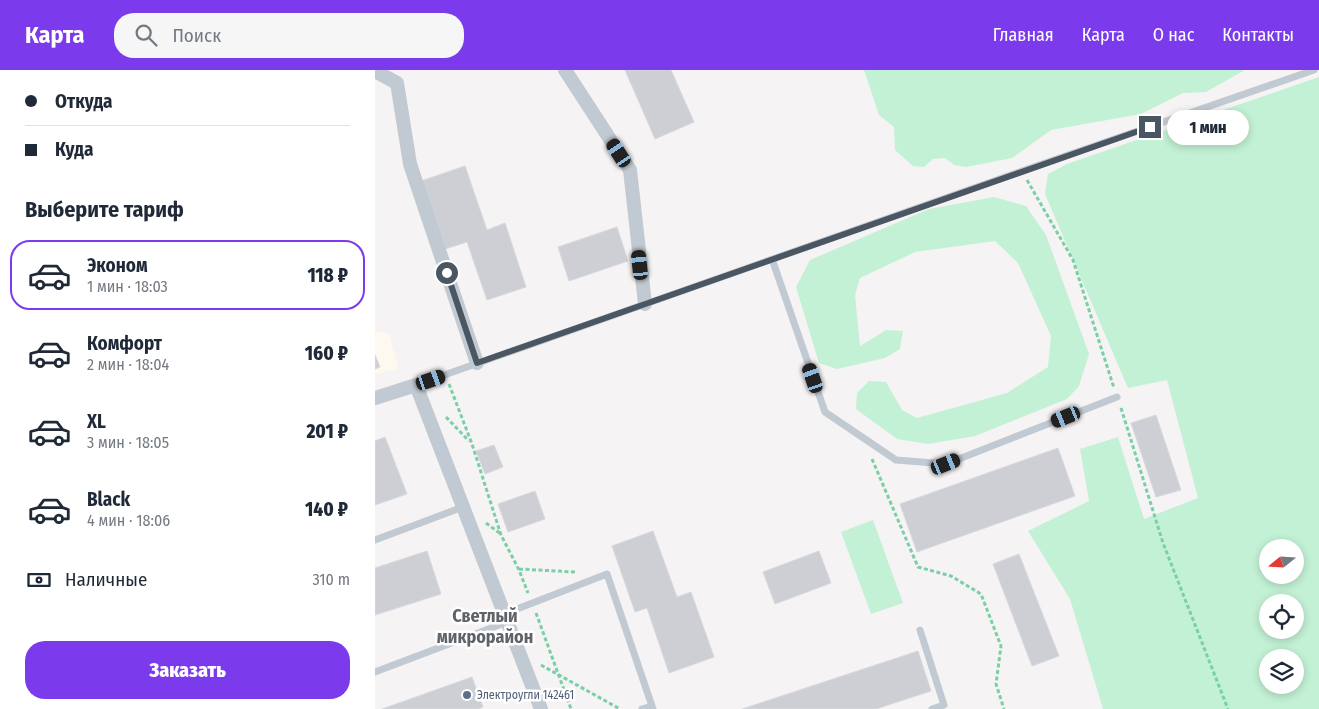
<!DOCTYPE html>
<html lang="ru">
<head>
<meta charset="utf-8">
<style>
	body { margin:0; font-family:"Fira Sans Condensed",sans-serif; background:#f6f6f7; color:#1f2937; height:100vh; display:flex; flex-direction:column; font-size:19px; white-space:nowrap }
	* { box-sizing:border-box; margin:0 }
	p { font-size:16px; color:#747a83 }
	.icon { flex:none; width:28px; height:28px; fill:none; stroke:currentColor; stroke-width:2; stroke-linecap:round; stroke-linejoin:round }
	.map { position:relative; flex:1; overflow:hidden }
	.drawer { display:flex; flex-direction:column; background:#fff; width:375px }
	.drawer>* { flex:none }
	.banner { display:grid; align-content:center; height:110px; padding:0 25px; background:#fff }
	.needle { width:32px; rotate:252deg }
	.tools { position:absolute; left:884px; top:469px; display:grid; gap:10px }
	.tools a { display:grid; place-items:center; width:45px; height:45px; border-radius:50%; background:#fff; box-shadow:0 2px 8px #0003; font-size:25px }
	.end { position:absolute; width:22px; height:22px; margin:-11px; border:6px solid #4a5661; background:#fff; box-shadow:0 0 0 2px #fff }
	.from { border-radius:50% }
	.bubble { position:absolute; height:35px; border-radius:18px; background:#fff; box-shadow:0 2px 8px #0003; font-size:16px; font-weight:800; line-height:35px; text-align:center }
	.car { position:absolute; width:15px; height:30px; margin:-15px -8px; border-radius:6px; box-shadow:0 0 4px 1px #0007; background:linear-gradient(#222 24%,#8ab4d8 0 40%,#222 0 76%,#8ab4d8 0 86%,#222 0) }
	.banner b { display:flex; align-items:center; gap:18px; height:48px; font-size:19px }
	.banner b+b { border-top:1px solid #e0e1e3 }
	.banner i { width:12px; height:12px; background:#1f2937 }
	ul { padding:0; list-style:none }
	li { display:flex; align-items:center; gap:15px; height:70px; margin:0 10px 8px; padding:0 15px; border:2px solid transparent; border-radius:20px }
	li div { flex:1 }
	li b { display:block; font-size:19px }
	li em { font-style:normal; font-weight:800 }
	li.selected { border-color:#7c3aed }
	li>.icon { width:45px; height:45px; stroke-width:1.5 }
	h2 { padding:0 25px; font-size:22px; line-height:60px }
	.pay { display:flex; align-items:center; gap:12px; height:55px; padding:0 25px; font-size:19px }
	.pay p { margin-inline-start:auto }
	.cta { display:flex; gap:10px; margin-top:auto; padding:10px 25px }
	.cta a { flex:1; height:58px; border-radius:20px; background:#7c3aed; color:#fff; font-size:20px; font-weight:800; line-height:58px; text-align:center }
	header { display:flex; align-items:center; gap:30px; box-sizing:border-box; height:70px; padding:0 25px; background:#7c3aed; color:#fff }
	header strong { font-size:24px }
	nav { display:flex; gap:28px; margin-inline-start:auto; font-size:18px }
	.search { width:350px; height:45px; background:#f6f6f7; display:flex; align-items:center; gap:12px; box-sizing:border-box; padding:0 18px; border-radius:20px; color:#747a83; font-size:19px }
	main { display:flex; flex:1; min-height:0 }
	.map>svg:first-child { display:block }
	.commercial { fill:#fdf9ef }
	.green { fill:#c3f1d5; fill-rule:evenodd }
	.building { fill:#cdcfd5; stroke:#d7d9de }
	.lines { fill:none; stroke-linecap:round; stroke-linejoin:round }
	.path { stroke:#7ad0a6; stroke-width:3; stroke-dasharray:4 2.5; stroke-linecap:butt }
	.lane { stroke:#c1cad2; stroke-width:7 }
	.street { stroke:#c1cad2; stroke-width:14 }
	.route { stroke:#4a5661; stroke-width:6 }
	.service-dot { fill:#5c6f8a; stroke:#fff; stroke-width:2 }
	.labels { text-anchor:middle; stroke-width:5; stroke-linejoin:round; paint-order:stroke }
	.service-label { font-size:12px; fill:#4e5e75; stroke:#fff; text-anchor:start }
	.district-label { font-size:18px; font-weight:bold; fill:#5f6368; stroke:#fff }
</style>
</head>
<body>
<header>
<strong>Карта</strong>
<div class="search"><svg class="icon" aria-label="search" viewBox="0 0 24 24"><circle cx="10" cy="10" r="6"/><path d="M15 15l6 6"/></svg>Поиск</div>
<nav><a>Главная</a><a>Карта</a><a>О нас</a><a>Контакты</a></nav>
</header>
<main>
<section class="drawer">
<div class="banner">
<b><i class="from"></i>Откуда</b>
<b><i></i>Куда</b>
</div>
<h2>Выберите тариф</h2>
<ul>
<li class="selected"><svg class="icon" aria-label="car" viewBox="0 0 24 24"><path d="M5 17H2v-5l4-1 3-4h7l3 4 3 1v5h-3M9 17h6M6 11h13"/><circle cx="7" cy="17" r="2"/><circle cx="17" cy="17" r="2"/></svg><div><b>Эконом</b><p>1 мин · 18:03</p></div><em>118 ₽</em></li>
<li><svg class="icon" aria-label="car" viewBox="0 0 24 24"><path d="M5 17H2v-5l4-1 3-4h7l3 4 3 1v5h-3M9 17h6M6 11h13"/><circle cx="7" cy="17" r="2"/><circle cx="17" cy="17" r="2"/></svg><div><b>Комфорт</b><p>2 мин · 18:04</p></div><em>160 ₽</em></li>
<li><svg class="icon" aria-label="car" viewBox="0 0 24 24"><path d="M5 17H2v-5l4-1 3-4h7l3 4 3 1v5h-3M9 17h6M6 11h13"/><circle cx="7" cy="17" r="2"/><circle cx="17" cy="17" r="2"/></svg><div><b>XL</b><p>3 мин · 18:05</p></div><em>201 ₽</em></li>
<li><svg class="icon" aria-label="car" viewBox="0 0 24 24"><path d="M5 17H2v-5l4-1 3-4h7l3 4 3 1v5h-3M9 17h6M6 11h13"/><circle cx="7" cy="17" r="2"/><circle cx="17" cy="17" r="2"/></svg><div><b>Black</b><p>4 мин · 18:06</p></div><em>140 ₽</em></li>
</ul>
<div class="pay"><svg class="icon" aria-label="cash" viewBox="0 0 24 24"><path d="M3 7h18v10H3z"/><circle cx="12" cy="12" r="2"/></svg>Наличные<p>310 m</p></div>
<div class="cta"><a>Заказать</a></div>
</section>
<div class="map">
<svg width="944" height="639" viewBox="0 0 944 639">
	<rect width="100%" height="100%" fill="#f5f3f3"/>
	<path class="commercial" d="M0,262L14,263L23,299L0,304Z"/>
	<path class="green" d="M489,0H870L831,22L808,23L766,44L676,60L637,88L591,97L579,95L570,88L558,89L549,97L538,96L520,80L519,57L504,45Z
		M944,7V639H728L695,529L653,461L714,431L705,379L743,367L769,449L823,428L792,310L753,318L670,124L673,104L692,94ZM892,478H920V505H892ZM892,532H920V560H892ZM892,588H920V615H892Z
		M619,127L651,136L671,165L714,284L704,316L692,329L600,366L553,374L522,369L481,339L482,323L494,311L511,312L527,340L542,348L632,323L673,297L676,266L643,193L620,171L540,182L485,208L480,225L485,276L511,260L528,261L525,279L510,288L462,299L444,293L421,217L435,190L554,139Z
		M498,450L528,533L496,544L466,462Z"/>
	<path class="building" d="M250,0H296L319,52L280,69Z
		M90,96L112,160L130,153L151,217L112,230L92,172L70,179L46,111Z
		M242,157L253,191L194,211L183,177Z
		M0,285L5,297L0,299Z
		M781,345L806,420L781,427L756,353Z
		M10,367L32,424L0,435V371Z
		M119,375L128,397L110,404L101,381Z
		M683,378L700,426L542,482L525,434Z
		M160,421L170,449L133,462L123,434Z
		M278,461L302,527L316,522L339,587L294,603L272,538L260,542L237,476Z
		M52,481L66,524L0,545V498Z
		M444,481L456,513L400,534L388,502Z
		M644,484L684,586L657,596L618,494Z
		M543,581L556,621L501,639H367Z
		M97,607L108,637L103,639H7Z"/>
	<g class="lines">
		<path class="path" d="M652,110L698,190L739,318
			M74,314L97,374L126,465L144,500L153,523
			M746,338L788,473L853,639
			M71,347L94,371
			M497,389L543,497L576,506L606,524L626,576L621,614L629,639
			M111,453L126,464
			M144,499L200,502
			M161,543L196,639
			M166,595L245,639"/>
		<path class="lane" d="M397,189L450,342L521,390L571,394L742,327
			M41,315L647,101L939,0
			M0,470L88,437
			M129,544L232,504L278,639
			M545,560L569,635L557,639
			M0,602L132,552
			M267,639L277,636"/>
		<path class="street" d="M190,0L255,100L270,234
			M0,1L22,13L35,94L102,293
			M0,328L41,315L166,639"/>
	</g>
	<g class="lines">
		<path class="route" d="M72,203L102,293L775,57"/>
	</g>
	<circle class="service-dot" cx="92" cy="625" r="5"/>
	<g class="labels">
		<g class="service-label">
			<text x="102" y="629">Электроугли 142461</text>
		</g>
		<g class="district-label">
			<text x="110" y="552">Светлый<tspan x="110" dy="21">микрорайон</tspan></text>
		</g>
	</g>
</svg>
<div class="tools">
<a><svg class="needle" viewBox="-14 -14 28 28"><path d="M0-13l5 13h-10z" fill="#e53935"/><path d="M0 13l5-13h-10z" fill="#747a83"/></svg></a>
<a><svg class="icon" aria-label="locate" viewBox="0 0 24 24"><circle cx="12" cy="12" r="6"/><path d="M12 2v4M12 18v4M2 12h4M18 12h4"/></svg></a>
<a><svg class="icon" aria-label="layers" viewBox="0 0 24 24"><path d="M12 4l9 5-9 5-9-5zM3 14l9 5 9-5"/></svg></a>
</div>
<i class="end from" style="left:72px;top:203px"></i>
<i class="end" style="left:775px;top:57px"></i>
<div class="bubble" style="left:792px;top:40px;width:82px">1 мин</div>
<i class="car" style="left:244px;top:83px;rotate:327deg"></i>
<i class="car" style="left:265px;top:195px;rotate:354deg"></i>
<i class="car" style="left:438px;top:308px;rotate:341deg"></i>
<i class="car" style="left:56px;top:310px;rotate:71deg"></i>
<i class="car" style="left:691px;top:347px;rotate:248deg"></i>
<i class="car" style="left:571px;top:394px;rotate:68deg"></i>
</div>
</main>
</body>
</html>
